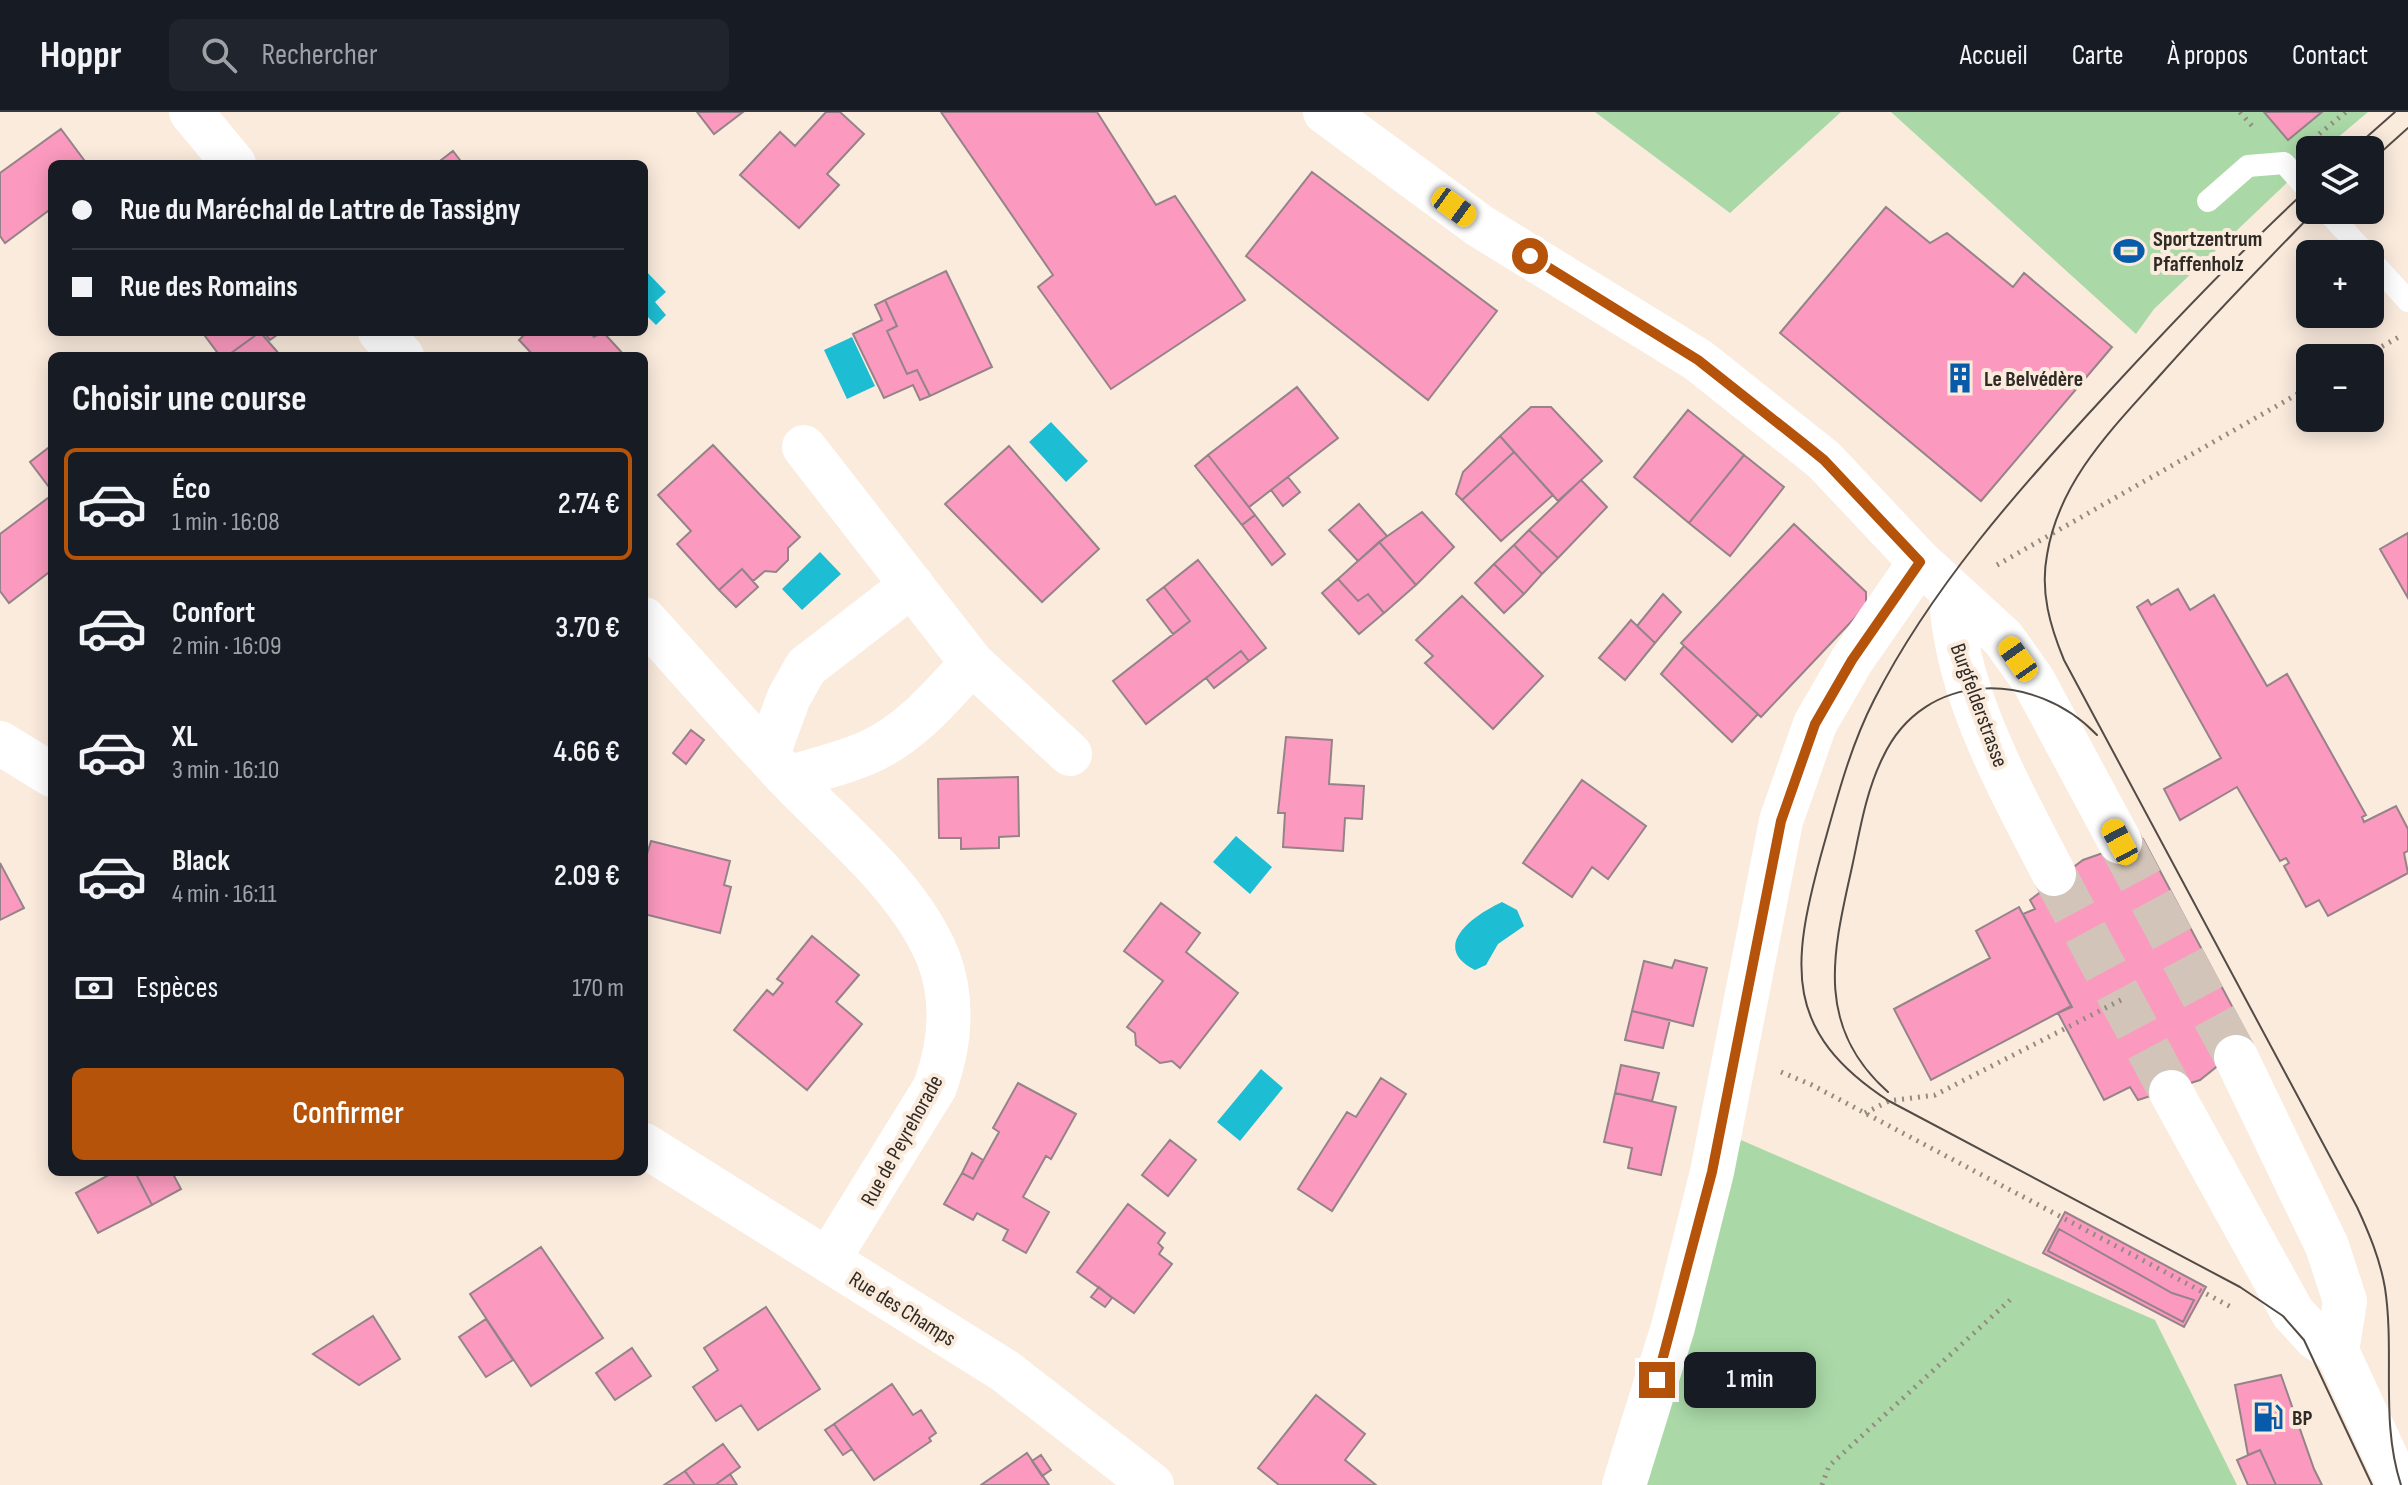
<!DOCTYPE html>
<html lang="fr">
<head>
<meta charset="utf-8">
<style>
	body { margin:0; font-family:"Sofia Sans Condensed",sans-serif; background:#20242c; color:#f1f3f6; height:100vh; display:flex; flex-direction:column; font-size:30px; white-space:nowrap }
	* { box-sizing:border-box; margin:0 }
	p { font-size:26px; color:#9ea1a6 }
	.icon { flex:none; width:44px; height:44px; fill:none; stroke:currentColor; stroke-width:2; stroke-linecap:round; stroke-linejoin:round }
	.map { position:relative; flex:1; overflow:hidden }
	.side { position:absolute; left:48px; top:240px; width:600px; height:824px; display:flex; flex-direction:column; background:#171b24; border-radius:12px; box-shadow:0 4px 20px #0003 }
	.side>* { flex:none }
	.banner { position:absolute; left:48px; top:48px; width:600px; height:176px; border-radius:12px; box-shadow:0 4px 20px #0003; display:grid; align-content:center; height:176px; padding:0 24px; background:#171b24 }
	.tools { position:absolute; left:2296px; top:24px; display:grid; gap:16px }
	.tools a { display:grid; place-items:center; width:88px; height:88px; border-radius:12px; background:#171b24; box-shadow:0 4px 20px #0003; font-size:40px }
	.end { position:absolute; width:36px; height:36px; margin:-18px; border:10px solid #b45309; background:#fff; box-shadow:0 0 0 4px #fff }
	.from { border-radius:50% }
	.bubble { position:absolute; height:56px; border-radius:12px; background:#171b24; box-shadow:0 4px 20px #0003; font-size:26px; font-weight:600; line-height:56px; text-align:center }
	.car { position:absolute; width:24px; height:48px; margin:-24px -12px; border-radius:10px; box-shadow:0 0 6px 2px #0007; background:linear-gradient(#f5c518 24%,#345 0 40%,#f5c518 0 76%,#345 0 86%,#f5c518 0) }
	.banner b { display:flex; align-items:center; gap:28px; height:76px; font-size:30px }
	.banner b+b { border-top:2px solid #363941 }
	.banner i { width:20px; height:20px; background:#f1f3f6 }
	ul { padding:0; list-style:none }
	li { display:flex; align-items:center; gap:24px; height:112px; margin:0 16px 12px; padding:0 8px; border:4px solid transparent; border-radius:12px }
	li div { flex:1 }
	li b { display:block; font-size:30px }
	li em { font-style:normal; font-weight:600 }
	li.current { border-color:#b45309 }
	li>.icon { width:72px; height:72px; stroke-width:1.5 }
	h2 { padding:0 24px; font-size:36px; line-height:96px }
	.pay { display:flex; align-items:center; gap:20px; height:88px; padding:0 24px; font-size:30px }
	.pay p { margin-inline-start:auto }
	.action { display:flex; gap:16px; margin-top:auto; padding:16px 24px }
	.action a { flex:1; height:92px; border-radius:12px; background:#b45309; color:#fff; font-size:32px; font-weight:600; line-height:92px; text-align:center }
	header { display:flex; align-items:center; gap:48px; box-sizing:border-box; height:112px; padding:0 40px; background:#171b24; border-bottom:2px solid #363941 }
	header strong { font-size:38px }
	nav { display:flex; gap:44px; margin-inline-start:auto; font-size:28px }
	.search { width:560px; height:72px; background:#20242c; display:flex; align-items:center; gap:20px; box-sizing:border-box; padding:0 28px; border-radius:12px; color:#9ea1a6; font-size:30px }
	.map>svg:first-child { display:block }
	.green { fill:#aad9a7 }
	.water { fill:#1dbdd3 }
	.building { fill:#fb9abe; stroke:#968389; stroke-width:2 }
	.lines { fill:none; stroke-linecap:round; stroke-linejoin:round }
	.secondary-tunnel { stroke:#d2c4b8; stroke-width:44; stroke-dasharray:44 22; stroke-linecap:butt }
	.path { stroke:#948a80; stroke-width:5; stroke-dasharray:2 6; stroke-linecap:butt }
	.service { stroke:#fff; stroke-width:22 }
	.minor { stroke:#fff; stroke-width:44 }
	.secondary { stroke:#fff; stroke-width:44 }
	.tram { stroke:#534b45; stroke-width:2 }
	.route { stroke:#b45309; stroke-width:10 }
	.labels { text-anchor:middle; stroke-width:8; stroke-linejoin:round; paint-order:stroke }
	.poi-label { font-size:22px; font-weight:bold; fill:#302a25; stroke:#faebdd; text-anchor:start }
	.street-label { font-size:22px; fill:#302a25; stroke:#faebdd }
</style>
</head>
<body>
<header>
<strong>Hoppr</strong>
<div class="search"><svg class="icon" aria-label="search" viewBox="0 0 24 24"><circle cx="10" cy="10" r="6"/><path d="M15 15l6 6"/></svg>Rechercher</div>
<nav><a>Accueil</a><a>Carte</a><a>À propos</a><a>Contact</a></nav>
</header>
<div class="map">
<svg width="2408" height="1373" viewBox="0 0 2408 1373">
	<rect width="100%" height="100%" fill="#faebdd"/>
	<path class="green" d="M1595,0H1841L1730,101Z
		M1891,0H2368L2323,38H2310V49L2154,197L2136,222Z
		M1741,1028L2155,1208L2237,1373H1640Z"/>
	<path class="water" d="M644,157L666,180L655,190L666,203L656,213L644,201Z
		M852,225L875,274L847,287L824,238Z
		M1051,310L1088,349L1066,370L1029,330Z
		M820,440L841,462L802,498L782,477Z
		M1236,724L1272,755L1250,782L1213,750Z
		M1502,790L1517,798L1524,814L1498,832L1486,853L1475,858C1428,834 1476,802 1502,790Z
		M1261,957L1283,976L1240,1029L1217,1010Z"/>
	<path class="building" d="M697,0H743L714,22Z
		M826,0H840L864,22L827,62L839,73L799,116L740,63L780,20L795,34Z
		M941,0H1097L1156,93L1175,84L1245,188L1111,277L1038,175L1053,163Z
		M2264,0H2322L2288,28Z
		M61,17L87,52H52V96L5,131L0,124V61Z
		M453,39L463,52H436Z
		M1312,60L1497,199L1428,288L1246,144Z
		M1886,95L1930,131L1947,121L2013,175L2024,161L2112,235L1981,389L1780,221Z
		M946,159L992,255L930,284L917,258L907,262L887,219L897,214L885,188Z
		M885,188L897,214L887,219L907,262L917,258L930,284L920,288L913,273L884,286L853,222L882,208L875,193Z
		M202,220H260L227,244H220Z
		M260,220L281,244H227Z
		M263,220H275L277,223L270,228Z
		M527,220H590L594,225L603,220L625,244H534L519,228Z
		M1297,275L1338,326L1249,395L1208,343Z
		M1531,295H1551L1602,349L1558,389L1500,324Z
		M1688,298L1744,343L1689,411L1634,365Z
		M1500,324L1514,340L1462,388L1456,382L1463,360Z
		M52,333V379L30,350Z
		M713,333L800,425L788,436V448L776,460L765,459L753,469L742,457L719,478L677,432L691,419L658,383Z
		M1009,334L1099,437L1042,490L945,392Z
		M1514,340L1553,383L1501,429L1462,388Z
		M1208,343L1255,403L1242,413L1195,354Z
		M1744,343L1784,375L1730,444L1689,411Z
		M1288,365L1300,380L1283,394L1271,378Z
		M1581,368L1607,395L1558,446L1529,418Z
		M52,383V458L9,491L0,479V422Z
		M1359,392L1387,424L1358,449L1329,418Z
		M1422,400L1454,435L1416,473L1379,430Z
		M1255,403L1285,442L1272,453L1242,413Z
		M1794,412L1866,480V494L1761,605L1681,531Z
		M1529,418L1558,446L1542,462L1514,433Z
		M2408,421V486L2380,437Z
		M1379,430L1416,473L1384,501L1368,482L1358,489L1338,467Z
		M1514,433L1542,462L1524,482L1494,452Z
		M1198,448L1266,536L1249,549L1241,539L1146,612L1113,569L1190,509L1164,475Z
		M1494,452L1524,482L1504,501L1475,471Z
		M742,457L758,475L736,495L719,478Z
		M1338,467L1358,489L1368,482L1384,501L1359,522L1322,481Z
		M1164,475L1190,509L1173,522L1147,488Z
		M2178,477L2190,498L2214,483L2267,574L2287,562L2366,703L2362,705L2364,710L2396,694L2408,717V739L2404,741L2408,761L2328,804L2319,788L2306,795L2284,754L2289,751L2286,746L2280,749L2237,675L2180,708L2164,677L2221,646L2137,495L2148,488L2151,493Z
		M1663,482L1681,500L1655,531L1637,514Z
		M1462,484L1543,564L1493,617L1425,551L1433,544L1416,528Z
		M1631,508L1655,531L1625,568L1599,546Z
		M1684,534L1758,602L1732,630L1661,562Z
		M1241,539L1249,549L1214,576L1206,566Z
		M691,618L704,628L686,652L673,641Z
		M1286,625L1332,628L1329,672L1364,674L1362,707L1345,706L1343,739L1283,735L1285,701H1278Z
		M1018,665L1019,724L999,725V736L961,737V726H939L938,667Z
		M1582,668L1646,714L1608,767L1592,755L1572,785L1523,751Z
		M2143,727L2250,928L2200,968L2138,988L2130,975L2104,988L2058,901L2072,895L2023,802L2035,797L2030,788L2083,748Z
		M651,729L730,749L724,773L731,775L720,821L644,802V752Z
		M0,751L24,796L0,808Z
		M1161,791L1200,821L1186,840L1238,881L1180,956L1172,949L1160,951L1136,933L1135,921L1127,915L1163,869L1124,839Z
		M2019,795L2071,894L1931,968L1894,897L1990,846L1976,819Z
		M812,824L859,863L836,890L862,912L807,978L734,918L767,878L773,883L783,871L777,867Z
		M1675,848L1707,856L1693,914L1632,899L1644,849L1672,856Z
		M1632,899L1670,908L1663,936L1625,928Z
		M1621,953L1659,961L1652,989L1615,981Z
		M1381,966L1406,982L1332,1099L1298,1077L1347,1000L1356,1005Z
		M1018,971L1076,1002L1051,1047L1046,1044L1023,1085L1049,1100L1026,1141L1003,1128L1008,1118L977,1101L973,1108L944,1092L962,1061L973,1067L999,1020L993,1016Z
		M1615,981L1676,995L1661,1063L1628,1056L1632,1036L1604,1030Z
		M1170,1028L1196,1048L1168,1084L1142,1063Z
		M972,1041L983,1048L973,1067L962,1061Z
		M114,1060H135L152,1093L98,1121L76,1081Z
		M135,1060H172L181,1077L152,1093Z
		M1128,1092L1165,1121L1158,1131L1163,1136L1159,1142L1172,1152L1134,1201L1077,1160Z
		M2065,1100L2206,1175L2184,1215L2043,1141Z
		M2059,1117L2172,1181L2194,1188L2183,1210L2048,1139Z
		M541,1135L603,1226L531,1274L470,1182Z
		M1099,1175L1112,1186L1105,1195L1091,1185Z
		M766,1195L820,1277L758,1318L741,1293L716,1309L693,1275L718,1258L704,1236Z
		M373,1204L400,1247L359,1273L313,1242Z
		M486,1207L513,1248L486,1265L459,1225Z
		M632,1236L651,1264L615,1288L596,1261Z
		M2281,1263L2314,1357L2322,1373H2276L2260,1338L2248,1343L2235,1273Z
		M892,1272L913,1303L921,1298L936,1321L929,1326L931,1329L874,1368L834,1312Z
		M1316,1283L1365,1322L1345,1348L1376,1373H1279L1258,1356Z
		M834,1312L852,1337L843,1343L825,1318Z
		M723,1332L740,1355L715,1373H695L685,1359Z
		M2260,1338L2276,1373H2248L2237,1348Z
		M1027,1341L1049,1373H981Z
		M1041,1343L1051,1358L1042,1364L1032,1349Z
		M685,1359L695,1373H664Z
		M730,1362L737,1373H715Z"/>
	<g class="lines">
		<path class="secondary-tunnel" d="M2120,730L2236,945
			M2054,762L2171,980"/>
		<path class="path" d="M2240,0L2252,14
			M2313,27L2346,0
			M2361,246L2399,225
			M1997,453L2310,275
			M1781,960L1812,973L2233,1196
			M1865,1001L1889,989L1935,983L2121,888
			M1822,1373L1829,1354L2010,1188"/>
		<path class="service" d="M2208,89L2248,54L2284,51L2310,80
			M2326,98L2366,142
			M2370,147L2408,189"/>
		<path class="minor" d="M191,0L234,52
			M380,220L402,244
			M804,335L972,551L1070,642
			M644,507C693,561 741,616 791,669C842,722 909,775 938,845C955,889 950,933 935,975L828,1148
			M0,631L52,663
			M768,642L789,585L806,555L912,473
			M789,666C816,657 847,651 873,638C913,619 942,583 972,551
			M644,1033L1005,1259L1152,1373
			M1624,1373L1673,1215L1712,1060L1781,709L1815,612L1852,548L1920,450"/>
		<path class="secondary" d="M1325,0L1480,114L1698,248L1824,348L1920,450L2003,526L2033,568L2120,730
			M1951,479C1953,578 2010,676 2054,762
			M2236,945L2327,1134L2345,1189L2337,1239
			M2171,980L2293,1201L2316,1226L2337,1239L2399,1373"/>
		<path class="tram" d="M2352,38L2395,0
			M2370,50L2408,16
			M2310,75C2237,142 2170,213 2103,286C2018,378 1931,476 1874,588C1849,637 1836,690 1821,743C1791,854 1783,920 1889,989L2240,1175L2283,1204L2304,1228L2372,1373
			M2316,98C2264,151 2212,205 2162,261C2114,315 2059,368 2047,443C2040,480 2050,514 2064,548L2357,1095C2369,1121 2380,1147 2385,1176C2395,1242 2380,1309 2401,1373
			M1888,980C1814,914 1833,840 1852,755C1860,718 1866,679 1883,645C1924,557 2035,558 2097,623"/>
	</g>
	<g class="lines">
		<path class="route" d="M1530,144L1698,248L1803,331L1824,348L1920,450L1852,548L1815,612L1781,709L1712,1060L1657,1268"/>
	</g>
	<defs>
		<g id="stadium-bare" transform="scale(2.4)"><path d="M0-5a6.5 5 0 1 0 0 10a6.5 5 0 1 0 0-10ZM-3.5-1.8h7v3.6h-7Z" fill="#085ba9" stroke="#faebdd" stroke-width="2.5" paint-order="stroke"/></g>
		<g id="building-bare" transform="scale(2.4)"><path d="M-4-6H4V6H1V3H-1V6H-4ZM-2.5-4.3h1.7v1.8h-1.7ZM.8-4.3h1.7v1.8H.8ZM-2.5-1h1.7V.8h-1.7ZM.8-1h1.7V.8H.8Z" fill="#085ba9" stroke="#faebdd" stroke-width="2.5" paint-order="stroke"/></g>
		<g id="fuel-bare" transform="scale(2.4)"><path d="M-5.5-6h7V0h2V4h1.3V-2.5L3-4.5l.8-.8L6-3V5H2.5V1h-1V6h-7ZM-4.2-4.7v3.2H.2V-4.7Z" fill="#085ba9" stroke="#faebdd" stroke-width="2.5" paint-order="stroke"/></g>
	</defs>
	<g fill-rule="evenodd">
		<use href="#stadium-bare" x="2129" y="139"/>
		<use href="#building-bare" x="1960" y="266"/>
		<use href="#fuel-bare" x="2268" y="1305"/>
	</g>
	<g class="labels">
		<g class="poi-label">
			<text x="2153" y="134">Sportzentrum<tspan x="2153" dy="25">Pfaffenholz</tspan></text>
			<text x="1984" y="274">Le Belvédère</text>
			<text x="2292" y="1313">BP</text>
		</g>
		<g class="street-label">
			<text transform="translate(1980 593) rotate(70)" y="8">Burgfelderstrasse</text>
			<text transform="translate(901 1028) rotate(-61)" y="8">Rue de Peyrehorade</text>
			<text transform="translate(903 1196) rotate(32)" y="8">Rue des Champs</text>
		</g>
	</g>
</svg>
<div class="tools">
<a><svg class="icon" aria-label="layers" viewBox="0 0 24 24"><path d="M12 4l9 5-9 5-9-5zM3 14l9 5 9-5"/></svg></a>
<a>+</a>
<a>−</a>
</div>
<i class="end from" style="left:1530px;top:144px"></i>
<i class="end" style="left:1657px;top:1268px"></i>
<div class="bubble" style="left:1684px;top:1240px;width:132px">1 min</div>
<i class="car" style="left:1454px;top:95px;rotate:126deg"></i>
<i class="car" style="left:2018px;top:547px;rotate:325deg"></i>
<i class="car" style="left:2120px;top:730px;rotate:332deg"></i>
<div class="banner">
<b><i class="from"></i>Rue du Maréchal de Lattre de Tassigny</b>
<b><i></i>Rue des Romains</b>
</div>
<section class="side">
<h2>Choisir une course</h2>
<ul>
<li class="current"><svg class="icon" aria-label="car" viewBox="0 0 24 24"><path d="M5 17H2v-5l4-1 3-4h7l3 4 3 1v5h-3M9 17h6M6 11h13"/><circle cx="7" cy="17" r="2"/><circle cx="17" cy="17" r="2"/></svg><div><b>Éco</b><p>1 min · 16:08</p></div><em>2.74 €</em></li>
<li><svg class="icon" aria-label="car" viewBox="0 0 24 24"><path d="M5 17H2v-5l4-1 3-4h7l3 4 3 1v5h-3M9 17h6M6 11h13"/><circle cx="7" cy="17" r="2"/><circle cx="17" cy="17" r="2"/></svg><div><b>Confort</b><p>2 min · 16:09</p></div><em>3.70 €</em></li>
<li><svg class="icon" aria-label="car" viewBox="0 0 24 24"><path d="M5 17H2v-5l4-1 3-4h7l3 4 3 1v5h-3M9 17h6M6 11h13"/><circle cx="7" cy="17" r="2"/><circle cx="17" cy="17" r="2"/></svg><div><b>XL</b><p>3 min · 16:10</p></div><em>4.66 €</em></li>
<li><svg class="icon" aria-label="car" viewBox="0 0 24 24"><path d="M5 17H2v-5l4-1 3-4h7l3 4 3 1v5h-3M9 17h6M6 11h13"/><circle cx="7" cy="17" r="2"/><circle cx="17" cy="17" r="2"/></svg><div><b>Black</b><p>4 min · 16:11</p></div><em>2.09 €</em></li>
</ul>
<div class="pay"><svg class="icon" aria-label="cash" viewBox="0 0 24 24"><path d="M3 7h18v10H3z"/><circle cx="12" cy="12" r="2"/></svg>Espèces<p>170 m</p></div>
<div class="action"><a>Confirmer</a></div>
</section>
</div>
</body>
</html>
